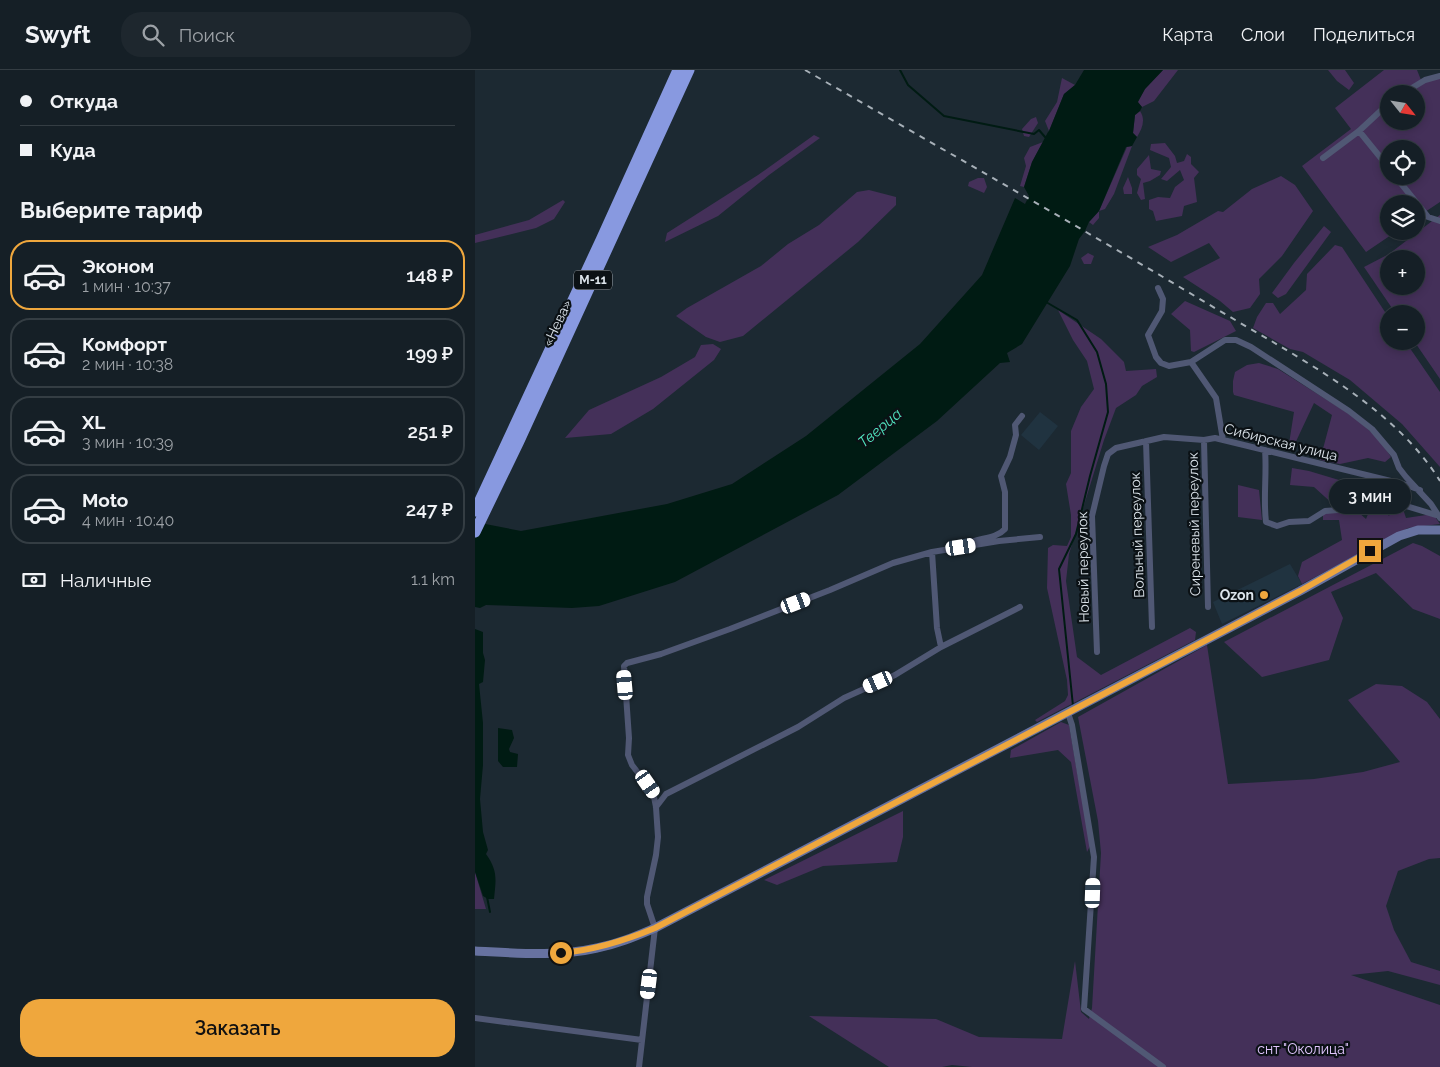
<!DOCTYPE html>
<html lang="ru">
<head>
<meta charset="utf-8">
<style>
	body { margin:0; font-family:Raleway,sans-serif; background:#1e272e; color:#f1f3f6; height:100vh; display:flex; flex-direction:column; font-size:19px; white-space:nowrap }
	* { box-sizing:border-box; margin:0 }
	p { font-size:16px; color:#9da2a7 }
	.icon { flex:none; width:28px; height:28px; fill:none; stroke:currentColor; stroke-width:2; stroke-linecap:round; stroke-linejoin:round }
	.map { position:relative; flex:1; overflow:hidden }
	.sheet { display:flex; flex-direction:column; background:#151f26; width:475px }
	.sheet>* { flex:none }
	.top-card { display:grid; align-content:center; height:110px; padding:0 20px; background:#151f26 }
	.needle { width:32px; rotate:120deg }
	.buttons { position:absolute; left:905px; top:15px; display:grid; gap:10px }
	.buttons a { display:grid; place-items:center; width:45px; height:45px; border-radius:50%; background:#151f26; box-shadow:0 2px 8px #0003,0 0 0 1px #343d43; font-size:25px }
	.end { position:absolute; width:22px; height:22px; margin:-11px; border:6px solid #efa73d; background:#111; box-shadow:0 0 0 2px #111 }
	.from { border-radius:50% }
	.bubble { position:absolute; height:35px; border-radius:18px; background:#151f26; box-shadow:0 2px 8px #0003,0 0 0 1px #343d43; font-size:16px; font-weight:600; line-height:35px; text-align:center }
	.car { position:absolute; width:15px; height:30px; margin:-15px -8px; border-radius:6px; box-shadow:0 0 4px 1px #0007; background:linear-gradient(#fff 24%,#345 0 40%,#fff 0 76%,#345 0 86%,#fff 0) }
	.top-card b { display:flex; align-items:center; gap:18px; height:48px; font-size:19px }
	.top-card b+b { border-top:1px solid #343d43 }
	.top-card i { width:12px; height:12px; background:#f1f3f6 }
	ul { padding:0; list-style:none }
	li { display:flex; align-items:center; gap:15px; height:70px; margin:0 10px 8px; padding:0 10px; border:2px solid #343d43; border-radius:20px }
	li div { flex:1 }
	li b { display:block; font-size:19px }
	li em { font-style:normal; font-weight:600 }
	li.selected { border-color:#efa73d }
	li>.icon { width:45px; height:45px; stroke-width:1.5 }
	h2 { padding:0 20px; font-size:22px; line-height:60px }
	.pay { display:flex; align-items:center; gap:12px; height:55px; padding:0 20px; font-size:19px }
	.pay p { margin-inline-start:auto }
	.button { display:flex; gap:10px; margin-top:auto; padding:10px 20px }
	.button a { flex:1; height:58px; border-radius:20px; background:#efa73d; color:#111; font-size:20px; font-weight:600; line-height:58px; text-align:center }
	header { display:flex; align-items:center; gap:30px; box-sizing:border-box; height:70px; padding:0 25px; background:#151f26; border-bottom:1px solid #343d43 }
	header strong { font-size:24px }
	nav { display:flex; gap:28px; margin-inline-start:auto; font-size:18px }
	.search { width:350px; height:45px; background:#1e272e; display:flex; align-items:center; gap:12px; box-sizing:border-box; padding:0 18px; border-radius:20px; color:#9da2a7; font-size:19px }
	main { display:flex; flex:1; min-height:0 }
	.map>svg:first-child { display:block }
	.built { fill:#203340 }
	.green { fill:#443059; fill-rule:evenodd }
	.water { fill:#001b13 }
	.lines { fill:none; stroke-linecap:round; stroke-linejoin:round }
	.stream { stroke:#001b13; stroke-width:2 }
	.street { stroke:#505874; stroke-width:6 }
	.secondary { stroke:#6772a0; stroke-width:9 }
	.highway { stroke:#8899e0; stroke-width:11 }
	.rail { stroke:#a7b0b8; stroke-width:2; stroke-dasharray:6 6; stroke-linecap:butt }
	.route { stroke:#efa73d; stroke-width:6 }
	.poi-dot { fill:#efa73d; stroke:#0b1115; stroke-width:2 }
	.labels { text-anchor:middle; stroke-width:4.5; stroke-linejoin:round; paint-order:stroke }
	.shield { fill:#0b1115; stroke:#9ea5ac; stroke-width:1 }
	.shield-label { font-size:12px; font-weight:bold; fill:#dde5ec }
	.street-label { font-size:14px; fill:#dde5ec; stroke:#0b1115 }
	.poi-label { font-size:14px; font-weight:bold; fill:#dde5ec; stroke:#0b1115; text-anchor:end }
	.park-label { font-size:14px; fill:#e1c6fe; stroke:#0b1115 }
	.water-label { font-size:15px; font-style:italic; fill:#51e4bf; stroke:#0b1115 }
</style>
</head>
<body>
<header>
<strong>Swyft</strong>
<div class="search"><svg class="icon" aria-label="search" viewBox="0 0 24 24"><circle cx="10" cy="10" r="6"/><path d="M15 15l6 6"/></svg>Поиск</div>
<nav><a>Карта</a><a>Слои</a><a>Поделиться</a></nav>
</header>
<main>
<section class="sheet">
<div class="top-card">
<b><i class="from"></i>Откуда</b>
<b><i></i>Куда</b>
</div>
<h2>Выберите тариф</h2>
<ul>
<li class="selected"><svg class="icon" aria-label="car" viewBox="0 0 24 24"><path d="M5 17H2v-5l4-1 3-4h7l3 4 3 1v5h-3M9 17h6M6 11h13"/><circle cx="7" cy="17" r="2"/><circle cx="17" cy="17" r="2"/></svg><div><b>Эконом</b><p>1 мин · 10:37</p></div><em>148 ₽</em></li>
<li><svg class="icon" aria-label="car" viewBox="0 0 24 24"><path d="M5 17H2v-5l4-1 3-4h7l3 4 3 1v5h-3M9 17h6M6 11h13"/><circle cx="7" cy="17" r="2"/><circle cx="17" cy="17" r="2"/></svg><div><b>Комфорт</b><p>2 мин · 10:38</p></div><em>199 ₽</em></li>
<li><svg class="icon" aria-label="car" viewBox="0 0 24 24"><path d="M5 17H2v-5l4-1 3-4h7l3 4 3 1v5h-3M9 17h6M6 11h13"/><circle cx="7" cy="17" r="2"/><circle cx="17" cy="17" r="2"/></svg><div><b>XL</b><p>3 мин · 10:39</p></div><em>251 ₽</em></li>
<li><svg class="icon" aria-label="car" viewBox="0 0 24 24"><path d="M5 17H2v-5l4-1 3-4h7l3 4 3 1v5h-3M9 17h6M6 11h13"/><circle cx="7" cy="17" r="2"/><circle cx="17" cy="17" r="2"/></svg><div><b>Moto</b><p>4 мин · 10:40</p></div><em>247 ₽</em></li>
</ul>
<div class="pay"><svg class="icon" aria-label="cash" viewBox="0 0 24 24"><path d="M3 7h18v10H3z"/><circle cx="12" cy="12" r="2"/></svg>Наличные<p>1.1 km</p></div>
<div class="button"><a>Заказать</a></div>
</section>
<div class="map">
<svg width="965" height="997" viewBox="0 0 965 997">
	<rect width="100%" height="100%" fill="#1c2932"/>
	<path class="built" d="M565,342L583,356L564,380L546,365Z
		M815,494L827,514L747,554L738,532Z"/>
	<path class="green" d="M688,0H703L679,31L667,37L662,32L670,19Z
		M853,0H870L879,13L874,20L862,11Z
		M909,0H942L946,10L965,5V132L941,148V134H914V161H922L891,182L827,96L876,59L860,38ZM914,24H941V51H914ZM914,79H941V106H914Z
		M587,8L600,15L589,24L574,61L570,51L582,32Z
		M665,41C671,50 667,59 662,67L658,63L660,45Z
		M561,47L563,53L554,67L549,66L547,59L556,49Z
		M339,65L345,68L294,105L243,146L190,172L192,163L283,105Z
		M568,72L557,92L549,117L545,116L551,96L549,88L555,77Z
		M690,73L700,86L702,93L709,91L712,84L716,87V94L724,102L719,108L722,132L709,136L707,146L681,151L678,141L674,139V130L683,127L695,128L700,117L709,110L705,100L692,111L686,109L696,97L694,88L675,80L676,74Z
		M657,76L639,124L630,139L624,141V148L618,155L614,152L624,141L652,77Z
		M674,85L676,99L686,101L685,105L675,111L668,113L670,129L666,130L662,123L666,109L662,105V99Z
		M806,106L820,115L838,141L807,186L784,209L785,224L775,238L758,242L745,231L708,207L745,188L734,173L696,192L673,177L702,165L743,141L748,142L777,119Z
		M653,107L657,118V124H649L648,118Z
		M503,108H509L512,117L509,123L493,116L494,112Z
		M394,120L421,127V135L383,172L268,266L245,272L231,267L201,246L212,238L286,196L313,174L344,155L382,122Z
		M88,130L90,132L79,149L61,158L0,173V165L54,150Z
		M965,145V309L939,271H941V244H921L889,197L914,184ZM914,189H941V216H914Z
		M849,156L856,162L811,224L803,228L797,223L819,193Z
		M860,175L867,177L914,248V271H930L965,322V397L927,354L875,310L828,282L815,279L778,258L782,247L791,233H798L805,244L831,220L832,204Z
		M613,183L619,186L616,194H609L606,188Z
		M710,231L755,251L761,261L719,282L716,281L715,260L696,244Z
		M583,240L626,269L649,292L651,301L681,299L682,307L667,316L661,325L641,338L629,370L594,484L591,511L602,587L626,605L715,558L721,562L720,570L562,652L560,650L590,631L593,625L592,610L572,518L573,478L578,475L592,476L596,467V445L591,414L596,403V361L606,337L619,319L612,291L598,270Z
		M238,274L246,279L239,290L178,339L136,364L90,368L114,340L186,307L220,287L226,275Z
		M784,293L803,299L879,347L904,369L916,387L910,392L893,388L865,394L845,390L857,345L839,333L817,380H813L819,342L759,325L758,322V311L760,302L772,295Z
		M817,398L834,401L874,413L892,424L899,421L913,426L911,432L860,436L839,417L815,415Z
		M763,415L784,420L787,450L763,447Z
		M896,437L909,439L914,446L917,439H928L931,448L958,444L965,454L933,458L827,514L823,506L827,492L867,470L864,450H848V443L883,442L891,449Z
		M938,473L947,476L965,486V549L938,539L901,503L856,522L868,548L854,590L787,607L749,572Z
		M732,575L753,714L839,709L888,702L925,692L873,630L901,614L927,616L952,632L965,649V788L954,789L923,801L911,836L919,860L936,892L965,901V915L913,901L876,905L965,935V997H497L477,995L467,997H414L334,946L461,949L504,967L587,969L600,891L606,942L614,949L617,938L626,783L623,751L603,647Z
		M586,652L594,655L615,776L612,782L596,692L583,680L535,688L536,680Z
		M428,741V767L422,792L348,796L302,815L289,810Z
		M0,802L11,839H0Z"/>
	<path class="water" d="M609,0H688L670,19L663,32L667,37L665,41L660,45L658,63L662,67L657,76L651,77L624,141L614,152L610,161L604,169L595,196L547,274L532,283L535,292L525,293L462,351L363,425L200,512L124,536L97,538L11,535L5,538L0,537V452L46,461L192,434L257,414L331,366L445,274L507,205L540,128L550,134L554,126L549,117L557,92L573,62L574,61L589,24L600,15Z
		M0,559L8,562V583L10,590L8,612L4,614L8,653V695L5,729L8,762L13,780L11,784C23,801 21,809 19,829H13L8,826L0,802Z
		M23,658L37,660L39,668L34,679L35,682L43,684L42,697H28L23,691Z"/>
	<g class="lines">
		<path class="stream" d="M425,0L433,15L469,46L559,64L564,60L570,67
			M571,232L602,250L622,282L631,314L633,342L615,406L601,464L584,499L598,636
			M12,827L15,842"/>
		<path class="street" d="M927,24L950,10L965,6
			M884,61L914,98
			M848,88L884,61L914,33
			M920,106L953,147L965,151
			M683,218L688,229L687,241L673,265L681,287L686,293L694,296L716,292L750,270H761L776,277L874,341L897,359L919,385L924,398L931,407L956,434L965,448
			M716,292L741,328L748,370
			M729,370L733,537
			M671,371L677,557
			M790,380C792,404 788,428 791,452L802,456L814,452L834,451L850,441L928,435L964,446
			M490,475C502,467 520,470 530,459V422L526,406L535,387L541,365L540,355L547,346
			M457,482L462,558L466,577
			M622,582L617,446L629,396L633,384L641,378L689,367L729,370L740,368L928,414L945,420
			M593,643L597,655L619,787L609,939L688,997
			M181,737L191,724L323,657L369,628L420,605L466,577L545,537
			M0,948L167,970
			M164,997L180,858L172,834V827L181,785L183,767L181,737L178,722L157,695L153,685L154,668L149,596L152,593L186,584L255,559L355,520L418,493L457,482L524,471L565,467"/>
		<path class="secondary" d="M0,881C40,883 83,887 122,878C143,874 161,866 180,858L825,521L924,466L943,460H965"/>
		<path class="highway" d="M0,441L126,170L203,0
			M0,462L44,371L214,0"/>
		<path class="rail" d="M330,0C450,69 569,137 688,207C723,228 758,249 793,269C855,306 926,348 965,411"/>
	</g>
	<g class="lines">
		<path class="route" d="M86,883C120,880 149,871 180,858L579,650L825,521L895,481"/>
	</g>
	<circle class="poi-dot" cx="789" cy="525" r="5"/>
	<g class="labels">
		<rect class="shield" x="99" y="200.5" width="38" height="19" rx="4"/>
		<g class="shield-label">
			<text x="118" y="214">М-11</text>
		</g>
		<g class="street-label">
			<text transform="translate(82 253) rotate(-65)" y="5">«Нева»</text>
			<text transform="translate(806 372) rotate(14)" y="5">Сибирская улица</text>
			<text transform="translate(719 454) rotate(-91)" y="5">Сиреневый переулок</text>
			<text transform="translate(662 465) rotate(-92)" y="5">Вольный переулок</text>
			<text transform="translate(608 497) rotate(-91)" y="5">Новый переулок</text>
		</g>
		<g class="poi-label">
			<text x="779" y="530">Ozon</text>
		</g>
		<g class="park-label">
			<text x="828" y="984">снт "Околица"</text>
		</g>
		<g class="water-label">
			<text transform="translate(405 358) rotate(-40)" y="5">Тверца</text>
		</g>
	</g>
</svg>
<div class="buttons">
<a><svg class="needle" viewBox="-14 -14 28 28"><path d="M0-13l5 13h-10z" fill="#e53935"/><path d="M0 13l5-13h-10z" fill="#9da2a7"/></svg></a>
<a><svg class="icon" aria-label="locate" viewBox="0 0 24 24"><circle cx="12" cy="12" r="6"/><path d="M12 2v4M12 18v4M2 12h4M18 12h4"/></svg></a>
<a><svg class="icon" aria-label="layers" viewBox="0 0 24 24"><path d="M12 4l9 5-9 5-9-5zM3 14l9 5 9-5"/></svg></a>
<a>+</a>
<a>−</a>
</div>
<i class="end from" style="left:86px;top:883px"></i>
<i class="end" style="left:895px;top:481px"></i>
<div class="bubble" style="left:854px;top:409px;width:82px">3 мин</div>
<i class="car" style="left:486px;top:477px;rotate:81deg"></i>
<i class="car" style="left:321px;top:533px;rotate:69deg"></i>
<i class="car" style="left:403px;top:612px;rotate:246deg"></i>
<i class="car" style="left:150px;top:615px;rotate:355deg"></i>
<i class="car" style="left:173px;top:714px;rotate:145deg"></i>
<i class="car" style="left:618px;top:823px;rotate:2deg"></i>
<i class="car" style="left:174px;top:914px;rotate:187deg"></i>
</div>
</main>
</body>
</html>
